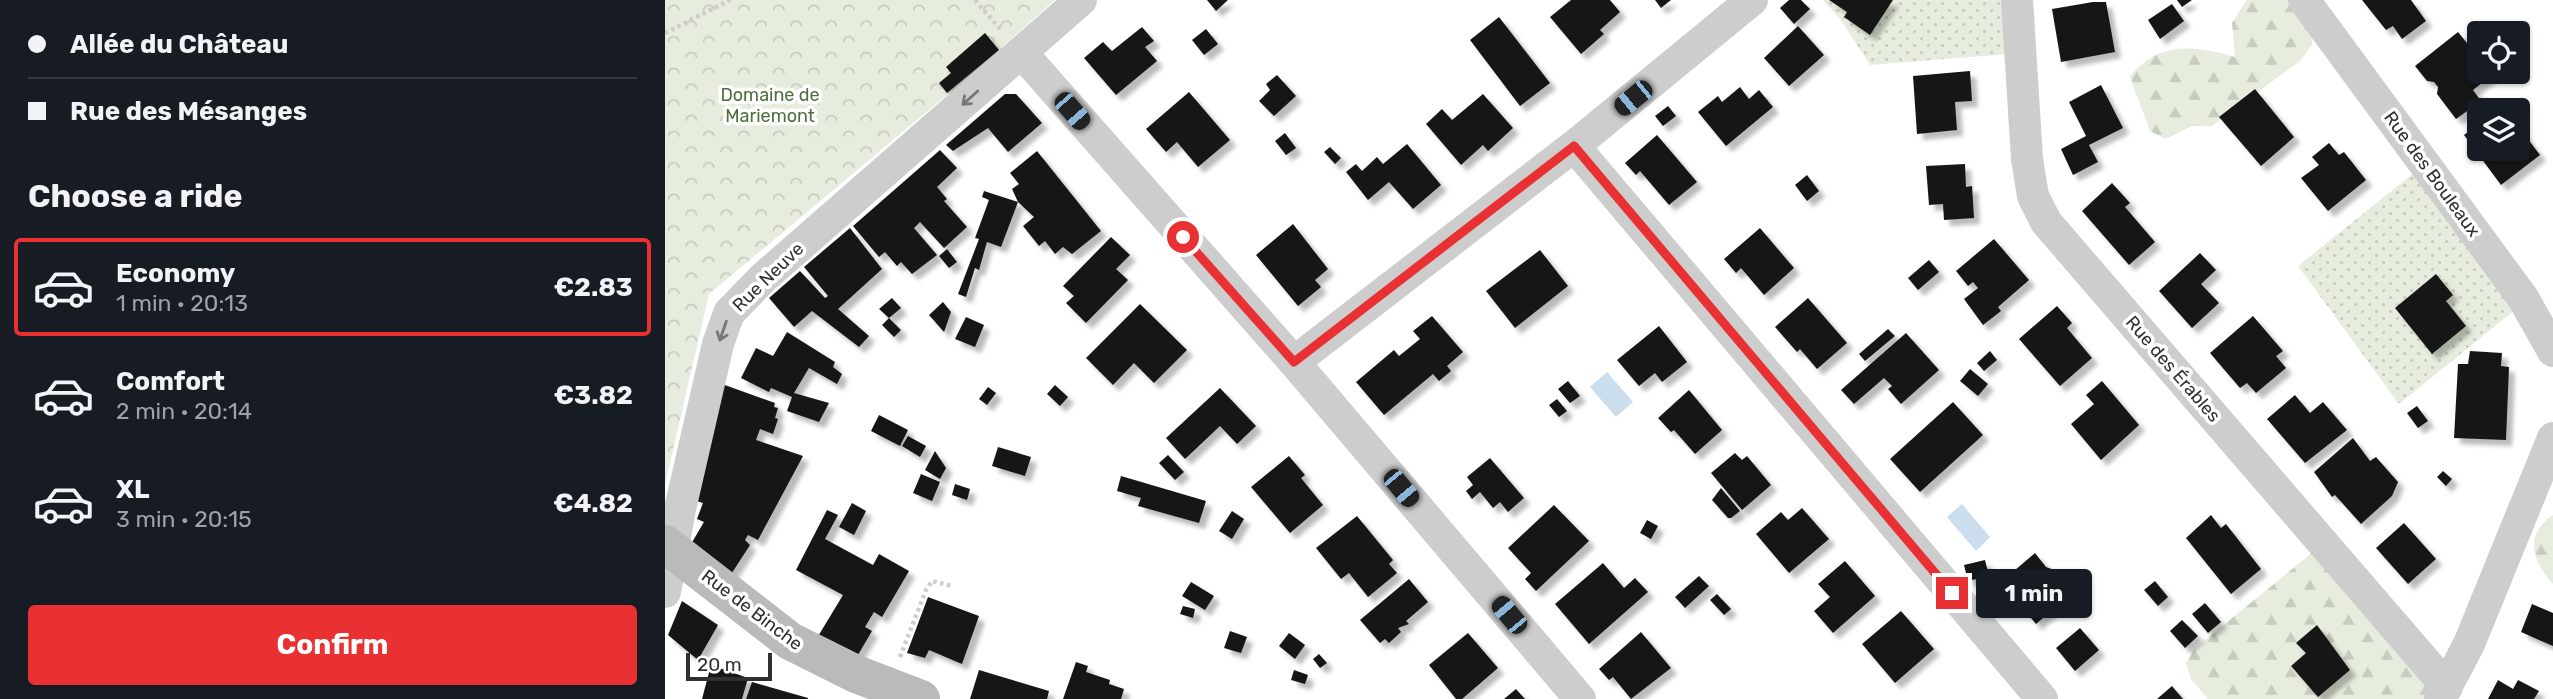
<!DOCTYPE html>
<html lang="en">
<head>
<meta charset="utf-8">
<style>
	body { margin:0; font-family:Rubik,sans-serif; background:#242831; color:#f1f3f6; height:100vh; display:flex; flex-direction:column; font-size:26px; white-space:nowrap }
	* { box-sizing:border-box; margin:0 }
	p { font-size:23px; color:#9ea1a6 }
	.icon { flex:none; width:38px; height:38px; fill:none; stroke:currentColor; stroke-width:2; stroke-linecap:round; stroke-linejoin:round }
	.map { position:relative; flex:1; overflow:hidden }
	.details { display:flex; flex-direction:column; background:#171b24; width:665px }
	.details>* { flex:none }
	.banner { display:grid; align-content:center; height:154px; padding:0 28px; background:#171b24 }
	.buttons { position:absolute; left:1802px; top:21px; display:grid; gap:14px }
	.buttons a { display:grid; place-items:center; width:63px; height:63px; border-radius:7px; background:#171b24; box-shadow:0 2px 5px #0004; font-size:35px }
	.scale { position:absolute; left:21px; bottom:18px; width:86px; box-sizing:border-box; padding-left:7px; border:4px solid #303030; border-top:0; font-size:19px; line-height:24px; white-space:nowrap; color:#303030; -webkit-text-stroke:5px #fff; paint-order:stroke }
	.end { position:absolute; width:32px; height:32px; margin:-16px; border:9px solid #e93134; background:#fff; box-shadow:0 0 0 4px #fff }
	.from { border-radius:50% }
	.bubble { position:absolute; height:49px; border-radius:7px; background:#171b24; box-shadow:0 2px 5px #0004; font-size:23px; font-weight:700; line-height:49px; text-align:center }
	.car { position:absolute; width:21px; height:42px; margin:-21px -10px; border-radius:9px; box-shadow:0 0 5px 2px #0007; background:linear-gradient(#222 24%,#8ab4d8 0 40%,#222 0 76%,#8ab4d8 0 86%,#222 0) }
	.banner b { display:flex; align-items:center; gap:24px; height:66px; font-size:26px }
	.banner b+b { border-top:2px solid #363941 }
	.banner i { width:18px; height:18px; background:#f1f3f6 }
	ul { padding:0; list-style:none }
	li { display:flex; align-items:center; gap:21px; height:98px; margin:0 14px 10px; padding:0 14px; border:4px solid transparent; border-radius:7px }
	li div { flex:1 }
	li b { display:block; font-size:26px }
	li em { font-style:normal; font-weight:700 }
	li.current { border-color:#e93134 }
	li>.icon { width:63px; height:63px; stroke-width:1.5 }
	h2 { padding:0 28px; font-size:32px; line-height:84px }
	.action { display:flex; gap:14px; margin-top:auto; padding:14px 28px }
	.action a { flex:1; height:80px; border-radius:7px; background:#e93134; color:#fff; font-size:28px; font-weight:700; line-height:80px; text-align:center }
	main { display:flex; flex:1; min-height:0 }
	.map>svg:first-child { display:block }
	.grass { fill:url(#grass-dots) }
	.forest { fill:url(#forest-firs) }
	.park { fill:url(#park-crowns) }
	.water { fill:#cadeed }
	.building { fill:#171717; filter:url(#shadow) }
	.lines { fill:none; stroke-linecap:round; stroke-linejoin:round }
	.path { stroke:#cdcdcd; stroke-width:4.5; stroke-dasharray:3.5 3.5; stroke-linecap:butt }
	.street { stroke:#cdcdcd; stroke-width:32 }
	.secondary { stroke:#bababa; stroke-width:38 }
	.oneway { stroke:#777 }
	.route { stroke:#e93134; stroke-width:9 }
	.labels { text-anchor:middle; stroke-width:7; stroke-linejoin:round; paint-order:stroke }
	.park-label { font-size:18px; fill:#506e3c; stroke:#fff }
	.street-label { font-size:18px; fill:#303030; stroke:#fff }
</style>
</head>
<body>
<main>
<section class="details">
<div class="banner">
<b><i class="from"></i>Allée du Château</b>
<b><i></i>Rue des Mésanges</b>
</div>
<h2>Choose a ride</h2>
<ul>
<li class="current"><svg class="icon" aria-label="car" viewBox="0 0 24 24"><path d="M5 17H2v-5l4-1 3-4h7l3 4 3 1v5h-3M9 17h6M6 11h13"/><circle cx="7" cy="17" r="2"/><circle cx="17" cy="17" r="2"/></svg><div><b>Economy</b><p>1 min · 20:13</p></div><em>€2.83</em></li>
<li><svg class="icon" aria-label="car" viewBox="0 0 24 24"><path d="M5 17H2v-5l4-1 3-4h7l3 4 3 1v5h-3M9 17h6M6 11h13"/><circle cx="7" cy="17" r="2"/><circle cx="17" cy="17" r="2"/></svg><div><b>Comfort</b><p>2 min · 20:14</p></div><em>€3.82</em></li>
<li><svg class="icon" aria-label="car" viewBox="0 0 24 24"><path d="M5 17H2v-5l4-1 3-4h7l3 4 3 1v5h-3M9 17h6M6 11h13"/><circle cx="7" cy="17" r="2"/><circle cx="17" cy="17" r="2"/></svg><div><b>XL</b><p>3 min · 20:15</p></div><em>€4.82</em></li>
</ul>
<div class="action"><a>Confirm</a></div>
</section>
<div class="map">
<svg width="1888" height="699" viewBox="0 0 1888 699">
	<defs>
		<pattern id="grass-dots" width="8" height="8" patternUnits="userSpaceOnUse" patternTransform="scale(1.75)"><rect width="8" height="8" fill="#e6edde"/><path d="M2 2h.1M6 6h.1" fill="none" stroke="#c6ccbf" stroke-width="1.8" stroke-linecap="round"/></pattern>
		<pattern id="forest-firs" width="22" height="20" patternUnits="userSpaceOnUse" patternTransform="scale(1.75)"><rect width="22" height="20" fill="#e6edde"/><path d="M5 1l3.5 6h-7zM16 11l3.5 6h-7z" fill="#c6ccbf"/></pattern>
		<pattern id="park-crowns" width="20" height="18" patternUnits="userSpaceOnUse" patternTransform="scale(1.75)"><rect width="20" height="18" fill="#e6edde"/><path d="M2 6a3 3 0 1 1 6 0M12 15a3 3 0 1 1 6 0" fill="none" stroke="#c6ccbf"/></pattern>
		<filter id="shadow"><feDropShadow dx="6" dy="6" stdDeviation="2" flood-color="#0004"/></filter>
	</defs>
	<rect width="100%" height="100%" fill="#fff"/>
	<path class="grass" d="M1158,0H1352L1356,53L1205,65L1176,20Z
		M1760,164L1851,309L1734,404L1633,266Z"/>
	<path class="forest" d="M1582,0H1636L1649,29L1647,45L1635,61L1547,126H1527L1501,139L1485,131L1465,77C1492,41 1531,45 1570,57L1567,23Z
		M1888,515V584C1868,561 1858,535 1888,515Z
		M1658,544L1774,699H1543L1526,679L1521,664L1529,649Z"/>
	<path class="park" d="M0,0H390L301,79L44,294L0,485Z"/>
	<path class="water" d="M942,372L968,402L951,417L925,387Z
		M1297,504L1325,537L1311,551L1282,517Z"/>
	<path class="building" d="M542,0H563L551,11Z
		M906,0H945L955,12L935,30L939,34L916,54L885,17Z
		M990,0H1006L996,8Z
		M1124,0H1136L1145,9L1129,24L1115,8Z
		M1164,0H1228L1205,35L1179,17L1182,12Z
		M1512,0H1527L1517,7Z
		M1697,0H1746L1761,21L1737,39L1728,26L1721,30Z
		M1428,2H1441L1450,52L1396,62L1387,9Z
		M1507,4L1519,21L1495,39L1483,20Z
		M834,17L885,83L855,106L805,40Z
		M1133,26L1159,55L1124,86L1099,58Z
		M477,27L489,41L480,47L492,61L451,95L419,58L438,42L447,51Z
		M541,29L553,44L539,55L527,40Z
		M1793,32L1815,59V72L1827,75L1808,90L1816,101L1791,119L1772,94L1773,87L1769,82L1762,81L1750,66Z
		M320,33L334,50L282,93L274,83L286,73L281,67Z
		M1305,71L1307,101L1290,102L1292,130L1252,134L1248,76Z
		M612,75L631,96L609,116L594,101L605,90L601,84Z
		M1436,85L1458,128L1424,145L1433,162L1408,175L1396,149L1421,136L1404,102Z
		M1075,87L1084,99L1094,90L1108,107L1061,146L1033,112L1053,96L1057,102Z
		M1590,89L1629,137L1596,166L1554,117Z
		M524,92L565,140L533,167L512,142L501,152L481,129Z
		M340,94H351L377,123L343,152L323,128L288,151L281,145Z
		M818,94L848,128L823,151L818,145L796,165L761,124L777,109L787,120Z
		M1003,106L1011,116L998,126L990,116Z
		M1815,123V149H1853V126L1875,155L1836,185L1799,135Z
		M620,133L631,148L621,155L610,141Z
		M992,135L1032,182L1004,205L975,171L971,175L960,163Z
		M1664,143L1674,155L1679,152L1701,180L1663,211L1636,178L1654,165L1647,157Z
		M742,144L776,185L748,209L724,182L703,200L681,172L691,164L697,171L712,157L718,164Z
		M665,147L676,158L670,164L659,152Z
		M275,150L292,168L272,187L282,199L279,201L302,227L279,248L255,222L249,228L272,255L247,274L236,262L232,266L220,252L214,257L188,226Z
		M372,151L436,231L407,254L398,247L390,254L380,241L374,246L358,226L369,217L353,202L336,247L322,242L314,270L310,268L301,297L293,294L314,239L310,238L324,200L317,197L319,191L353,202L347,189L354,184L345,173Z
		M1300,164L1301,187L1307,186L1309,218L1279,220L1278,204L1264,205L1261,166Z
		M1142,175L1154,191L1142,201L1130,185Z
		M1447,183L1465,203L1460,207L1490,242L1464,265L1417,211Z
		M628,224L663,269L650,280L656,287L633,306L591,255Z
		M185,228L217,269L173,309L204,336L194,347L147,311L129,327L104,298L135,271L160,298L163,296L139,267Z
		M1095,228L1129,268L1099,295L1076,268L1071,273L1059,259Z
		M446,237L465,255L451,269L463,280L421,323L401,303L409,296L398,286Z
		M1329,239L1364,280L1333,307L1336,311L1318,325L1299,299L1313,288L1308,282L1303,286L1291,271Z
		M282,249L292,262L284,268L274,256Z
		M875,250L903,286L850,328L821,291Z
		M1535,253L1551,270L1536,284L1554,303L1527,328L1494,291Z
		M1264,260L1274,272L1253,290L1243,278Z
		M1771,274L1788,295L1781,301L1801,326L1767,354L1730,308Z
		M227,298L236,308L224,318L214,309Z
		M1143,298L1182,343L1152,369L1135,349L1132,352L1110,327Z
		M278,302L286,312L279,332L264,315Z
		M475,304L522,350L489,383L469,363L448,385L421,358Z
		M1392,306L1407,323L1402,328L1427,358L1395,386L1354,339Z
		M767,316L798,352L782,366L786,371L774,381L768,374L719,415L691,382L729,350L734,356L755,339L748,331Z
		M1588,316L1618,351L1611,356L1621,368L1591,393L1582,383L1575,388L1545,353Z
		M301,317L319,325L310,347L290,339Z
		M224,318L236,330L229,337L217,325Z
		M994,326L1022,362L997,382L990,373L974,386L952,360Z
		M1223,329L1230,336L1200,361L1194,354Z
		M122,332L170,362L168,367L177,374L172,384L144,368L129,393L164,403L154,422L122,411L127,397L106,388L104,392L76,378L91,348L108,356Z
		M1241,333L1274,370L1236,404L1223,389L1227,386L1219,378L1189,404L1176,390Z
		M1325,351L1332,360L1319,371L1312,363Z
		M1805,351L1837,353L1836,366L1844,367L1841,440L1789,438L1793,364H1803Z
		M1305,369L1323,384L1313,396L1295,381Z
		M903,381L915,396L905,403L893,389Z
		M1437,381L1474,425L1436,460L1406,424L1429,404L1421,395Z
		M57,384L110,403L109,407L113,408L110,418L113,419L108,434L95,429L91,440L138,456L93,540L83,535L80,540L85,545L63,579L26,544L39,522L32,519L38,503L31,501Z
		M390,385L403,397L395,406L382,394Z
		M323,387L331,393L322,405L314,399Z
		M555,388L591,426L572,444L555,426L520,459L501,438Z
		M1024,390L1057,430L1030,454L1009,430L1006,432L993,418Z
		M1630,395L1645,413L1658,402L1682,430L1640,463L1602,419Z
		M892,399L902,411L894,417L884,405Z
		M1288,402L1318,435L1255,492L1225,459Z
		M1752,406L1763,421L1753,428L1742,413Z
		M214,415L243,430L235,446L206,431Z
		M243,436L261,446L255,457L237,446Z
		M1688,438L1705,461L1711,457L1733,482L1727,496L1696,524L1670,495L1667,497L1649,472Z
		M333,447L366,457L360,476L327,466Z
		M270,451L281,468L275,479L260,470Z
		M1070,453L1077,460L1082,456L1106,485L1077,510L1046,473Z
		M503,455L519,472L510,480L494,463Z
		M624,456L640,475L636,478L658,505L625,533L586,487Z
		M825,458L859,498L843,512L835,502L828,508L815,492L807,499L801,491L808,485L802,477Z
		M1778,471L1787,479L1781,486L1772,477Z
		M256,474L275,482L267,501L248,493Z
		M456,476L541,501L534,523L473,506L476,498L452,491Z
		M290,484L305,489L302,500L287,495Z
		M1056,488L1075,511L1066,518H1063L1047,500Z
		M187,503L201,511L189,535L174,527Z
		M889,505L924,541L871,591L860,579L866,573L843,548Z
		M1137,508L1164,539L1124,573L1091,534L1116,512L1123,520Z
		M162,510L173,515L160,539L208,565L214,554L244,571L217,617L209,612L200,627L207,631L190,660L152,638L178,595L131,570Z
		M567,511L579,519L567,539L554,531Z
		M1546,515L1556,528L1561,524L1596,569L1566,594L1521,538Z
		M692,516L728,560L724,564L732,573L703,597L684,573L676,579L651,548Z
		M982,520L993,526L986,539L975,533Z
		M1739,523L1771,559L1743,584L1711,548Z
		M1370,553L1381,567L1392,571L1393,581L1405,595L1371,624L1357,607L1360,604L1354,596L1350,599L1336,582Z
		M1320,560L1324,576L1303,581L1299,565Z
		M1180,561L1210,596L1168,633L1149,611L1165,597L1153,584Z
		M938,563L959,588L970,578L983,592L924,644L890,604Z
		M1034,576L1044,586L1020,608L1010,597Z
		M744,579L763,602L741,621L744,624L733,628L736,632L724,643L720,639L715,643L695,620Z
		M1490,581L1503,597L1493,606L1479,590Z
		M526,582L549,596L540,610L517,596Z
		M1052,594L1066,609L1059,615L1045,600Z
		M263,597L314,616L297,664L264,650L260,658L242,653Z
		M17,601L53,625L33,660L3,635Z
		M1540,603L1556,622L1543,633L1527,614Z
		M1867,604L1888,613V646L1856,632Z
		M518,606L530,609L528,618L515,614Z
		M1236,611L1269,649L1230,683L1197,644Z
		M1517,620L1533,636L1520,648L1505,631Z
		M1652,625L1685,670L1653,697L1626,666L1641,653L1631,643Z
		M1415,628L1434,650L1410,671L1391,648Z
		M565,631L582,637L576,653L559,648Z
		M976,632L1006,668L966,699L948,677L944,680L934,669Z
		M624,633L640,645L630,659L614,646Z
		M803,633L833,668L797,699H791L764,665Z
		M654,654L662,663L655,668L648,659Z
		M411,662L423,666L421,672L445,680L444,684L459,689L456,699H398Z
		M46,665L83,678L77,699H37Z
		M314,670L384,691L382,699H305Z
		M629,670L643,675L640,684L626,680Z
		M1833,680L1848,689L1853,680L1874,691L1869,699H1823Z
		M87,682L143,698V699H81Z
		M1507,686L1518,699H1492Z
		M851,689L860,699H839Z"/>
	<g class="lines">
		<path class="path" d="M310,0L337,31
			M0,33L65,0
			M235,657L261,590L267,581L287,586"/>
		<path class="street" d="M1352,0L1362,159L1368,196L1381,222L1782,687
			M1639,0L1858,298L1888,351
			M356,52L629,362L915,699
			M909,146L1377,699
			M629,362L909,146L1087,0
			M0,592L15,509L53,344L64,313L98,278L416,0
			M1775,699L1804,644L1888,438"/>
		<path class="secondary" d="M0,544L125,641L191,674L256,699"/>
	</g>
	<defs><path id="oneway-shaft" d="M-6 0H5M1.5-3L5.5 0L1.5 3" fill="none" stroke-width="1.6" stroke-linecap="round" stroke-linejoin="round" transform="scale(1.75)"/></defs>
	<g class="oneway">
		<use href="#oneway-shaft" transform="translate(305 98) rotate(138)"/>
		<use href="#oneway-shaft" transform="translate(58 331) rotate(109)"/>
	</g>
	<g class="lines">
		<path class="route" d="M518,237L629,362L909,146L1287,593"/>
	</g>
	<g class="labels">
		<g class="park-label">
			<text x="105" y="101">Domaine de<tspan x="105" dy="21">Mariemont</tspan></text>
		</g>
		<g class="street-label">
			<text transform="translate(1767 174) rotate(54)" y="6">Rue des Bouleaux</text>
			<text transform="translate(103 277) rotate(-44)" y="6">Rue Neuve</text>
			<text transform="translate(1508 369) rotate(49)" y="6">Rue des Érables</text>
			<text transform="translate(87 610) rotate(37)" y="6">Rue de Binche</text>
		</g>
	</g>
</svg>
<div class="buttons">
<a><svg class="icon" aria-label="locate" viewBox="0 0 24 24"><circle cx="12" cy="12" r="6"/><path d="M12 2v4M12 18v4M2 12h4M18 12h4"/></svg></a>
<a><svg class="icon" aria-label="layers" viewBox="0 0 24 24"><path d="M12 4l9 5-9 5-9-5zM3 14l9 5 9-5"/></svg></a>
</div>
<div class="scale">20 m</div>
<i class="end from" style="left:518px;top:237px"></i>
<i class="end" style="left:1287px;top:593px"></i>
<div class="bubble" style="left:1311px;top:569px;width:116px">1 min</div>
<i class="car" style="left:968px;top:98px;rotate:231deg"></i>
<i class="car" style="left:407px;top:111px;rotate:139deg"></i>
<i class="car" style="left:736px;top:488px;rotate:140deg"></i>
<i class="car" style="left:844px;top:615px;rotate:320deg"></i>
</div>
</main>
</body>
</html>
